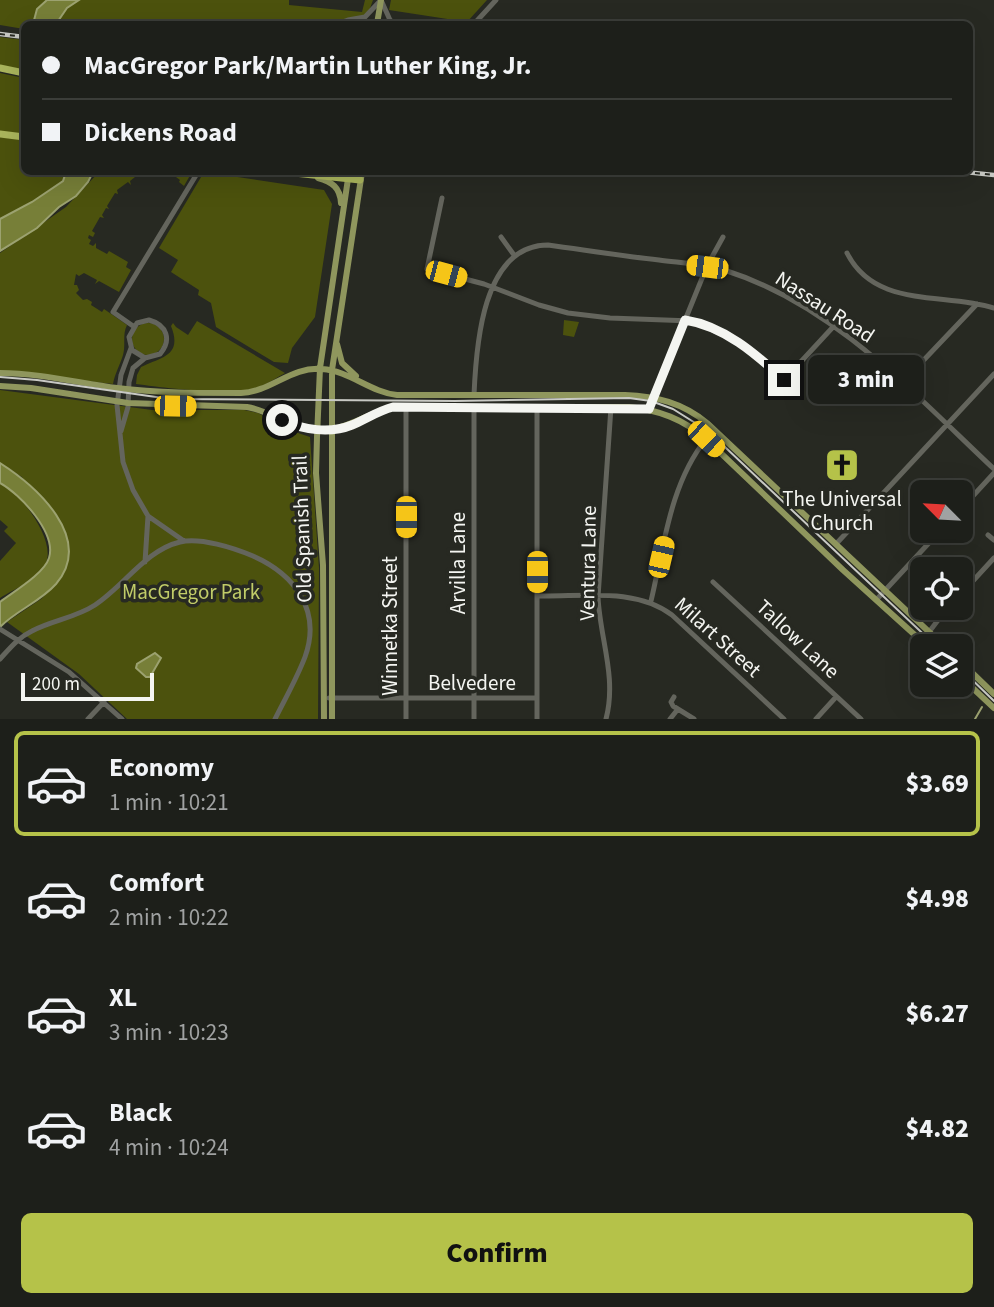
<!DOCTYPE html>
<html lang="en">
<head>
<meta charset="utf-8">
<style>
	body { margin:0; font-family:"Source Sans 3",sans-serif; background:#252723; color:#f1f3f6; height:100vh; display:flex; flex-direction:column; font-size:26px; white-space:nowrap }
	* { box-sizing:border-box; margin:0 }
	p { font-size:23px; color:#a0a2a2 }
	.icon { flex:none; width:38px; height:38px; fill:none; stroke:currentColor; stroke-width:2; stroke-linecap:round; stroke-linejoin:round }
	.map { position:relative; height:719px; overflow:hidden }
	.panel { display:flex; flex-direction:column; background:#1d1f1a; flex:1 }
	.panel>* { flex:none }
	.top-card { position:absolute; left:21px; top:21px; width:952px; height:154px; border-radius:10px; box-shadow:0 7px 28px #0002,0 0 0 2px #3b3d39; display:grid; align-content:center; height:154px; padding:0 21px; background:#1d1f1a }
	.needle { width:46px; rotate:294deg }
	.buttons { position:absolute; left:910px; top:480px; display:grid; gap:14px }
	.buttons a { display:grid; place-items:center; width:63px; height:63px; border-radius:10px; background:#1d1f1a; box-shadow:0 7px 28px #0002,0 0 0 2px #3b3d39; font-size:35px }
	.scale { position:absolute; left:21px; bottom:18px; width:133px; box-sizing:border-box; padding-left:7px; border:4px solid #f4f5f1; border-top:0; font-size:19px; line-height:24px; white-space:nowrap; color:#f4f5f1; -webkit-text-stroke:5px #272922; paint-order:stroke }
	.end { position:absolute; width:32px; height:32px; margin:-16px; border:9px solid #f4f5f1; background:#111; box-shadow:0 0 0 4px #111 }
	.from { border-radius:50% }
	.bubble { position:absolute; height:49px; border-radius:10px; background:#1d1f1a; box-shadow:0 7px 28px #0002,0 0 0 2px #3b3d39; font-size:23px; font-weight:800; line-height:49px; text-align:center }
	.car { position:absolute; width:21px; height:42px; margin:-21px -10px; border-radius:9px; box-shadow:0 0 5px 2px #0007; background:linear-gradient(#f5c518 24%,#345 0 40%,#f5c518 0 76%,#345 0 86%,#f5c518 0) }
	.top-card b { display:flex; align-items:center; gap:24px; height:66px; font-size:26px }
	.top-card b+b { border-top:2px solid #3b3d39 }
	.top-card i { width:18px; height:18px; background:#f1f3f6 }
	ul { padding:12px 0 0; list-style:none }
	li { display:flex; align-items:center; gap:21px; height:105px; margin:0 14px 10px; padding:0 7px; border:4px solid transparent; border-radius:10px }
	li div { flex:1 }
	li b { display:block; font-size:26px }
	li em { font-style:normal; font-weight:800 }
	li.active { border-color:#b5c249 }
	li>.icon { width:63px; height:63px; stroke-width:1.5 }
	.primary-button { display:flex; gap:14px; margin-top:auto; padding:14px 21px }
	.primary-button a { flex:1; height:80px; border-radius:10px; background:#b5c249; color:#111; font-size:28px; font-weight:800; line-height:80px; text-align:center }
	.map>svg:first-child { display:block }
	.green { fill:#4c520d }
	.water { fill:#777f38; stroke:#9ca270; stroke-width:2 }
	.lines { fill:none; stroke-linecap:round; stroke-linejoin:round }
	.stream { stroke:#9ca270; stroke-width:2 }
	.minor { stroke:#64655d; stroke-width:5 }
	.major { stroke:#8f965d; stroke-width:6 }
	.highway { stroke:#abb65d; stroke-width:7 }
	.tram { stroke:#c8c9c4; stroke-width:2 }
	.rail-casing { stroke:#c8c9c4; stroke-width:4.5 }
	.rail { stroke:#272922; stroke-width:2; stroke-dasharray:5; stroke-linecap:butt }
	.route { stroke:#f4f5f1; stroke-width:9 }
	.labels { text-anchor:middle; stroke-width:7; stroke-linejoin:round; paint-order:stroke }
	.street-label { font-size:21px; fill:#f4f5f1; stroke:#272922 }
	.poi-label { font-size:21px; fill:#f4f5f1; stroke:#272922 }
	.park-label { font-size:21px; fill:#c1cc68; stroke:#272922 }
</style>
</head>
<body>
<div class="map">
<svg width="994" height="719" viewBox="0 0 994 719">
	<rect width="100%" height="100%" fill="#272922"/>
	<path class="green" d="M0,0H289V5L362,12L365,0H373L368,14C355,19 345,16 333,24H24V29L0,25Z
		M391,0H487L467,22L389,10Z
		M0,37L24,40V70L0,65Z
		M0,73L24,78V135L0,131Z
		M0,137L24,140V172H66L63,181L31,202L0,219Z
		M99,172H192L184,186L179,182L180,180L176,177L145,172L143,176L140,173L130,181L131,185L128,182L117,190L118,194L115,193L107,206L109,209L106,208L102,215L104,218L100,217L92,231L95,233L93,237L89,235L88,238L91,240L89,244L93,246L96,243V248L107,254L109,251L128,262L126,267L131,270L119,292L99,281L95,284L97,280L84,273L79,276L76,274L74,285H77L79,290L76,293L83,300L87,299L92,302L91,305L102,312L104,309L127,325C122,335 126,344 123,355C120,365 115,373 113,384L0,371V253L66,207Z
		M204,172L324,190L332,204L315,317L292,348L288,363L274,362L216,327L211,303L198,295L199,290L171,272L178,260L159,248Z
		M564,320L579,322L574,337L563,335Z
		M197,321L285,373C276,378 266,385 256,388C230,396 165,388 136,384L137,375L141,367C161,357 183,356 171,326L173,323L176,327L188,335Z
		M132 339a16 16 0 1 1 32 0a16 16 0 1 1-32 0Z
		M0,390L152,410H244L258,413L289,430L310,437L319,568L318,719H127L79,674L7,622L41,599L56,584L65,569L22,477L0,463Z
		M0,483C5,486 10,488 14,492C29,507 58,546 44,567C35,581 14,589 0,598V561L16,543L4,531L8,527L0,520Z"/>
	<path class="water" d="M47,0H79L67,8L56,24H33L37,9Z
		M66,172H93L88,182L76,196L59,207L37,228L0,251V219L32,202L63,181Z
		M0,463C36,486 95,538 56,584C40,602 17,610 0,627V602C13,592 44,574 49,558C57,533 20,494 0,483Z
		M155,653L161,658L150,677H146L136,668L137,664Z"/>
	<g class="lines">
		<path class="stream" d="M975,719L982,707"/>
		<path class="minor" d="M337,24L348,20L365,17L381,0L390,20L396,24
			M474,24L496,0
			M442,198L427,269L484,284L539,305L568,313L610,318L692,321L739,342L784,380L833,327
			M501,237L514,255
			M847,253C875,309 943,292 994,308
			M133,326L113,312L198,172
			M131,348L121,375L117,405L123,462L133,490L148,516L145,562
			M902,383L977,304
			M474,395C476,347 482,245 548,245C585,250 622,256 659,260C681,263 705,264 727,271C834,305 915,395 994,469
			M537,407V719
			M649,409L707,266L723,237
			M121,431L128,407L129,382L133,368L145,358L160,354C172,340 167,325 149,320L137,323L129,337L132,350L145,358
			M961,509L994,473
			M148,516L184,541
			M988,535L994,540
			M836,544L994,374
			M713,582L861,719
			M961,594L994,558
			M538,596C582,597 635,587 672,615L784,719
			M877,599L941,530
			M651,601C664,546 670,484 706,439
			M0,629L69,672L122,719
			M929,632L948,607
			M0,659C10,648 19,637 32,631C53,620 75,618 95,605C124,586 146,550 180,542C200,537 234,548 253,556C294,574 322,610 305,657C297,678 285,699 275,719
			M674,697L671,702L673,706L694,719
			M329,698H537
			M88,719L104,702
			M406,719V406
			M474,719V408
			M606,719C617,677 600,639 598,597L611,407
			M670,719L678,709
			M816,719L836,697"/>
		<path class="major" d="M377,24L381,0
			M318,178C332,182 340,187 341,203
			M337,344L342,363L356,376
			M0,373C39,373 79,383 117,388C158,393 200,393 241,393C271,392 291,366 322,369C350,371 370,392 397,395H625C656,396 683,403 707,423L944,646
			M0,386L31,388L128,403L247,407C266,410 280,421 298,427C338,439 358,416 393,407H629C659,410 683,419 706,439L843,570L927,646
			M961,662L994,694
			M961,677L994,708
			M324,719L323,565L316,473L317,437L320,368L349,172
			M332,719V370L362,172"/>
		<path class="highway" d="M0,68L24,73
			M0,134L24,137
			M285,172L360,180"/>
		<path class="tram" d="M0,377L37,380L170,399L455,401L629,398L651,401L673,409L708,431L936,646
			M961,669L994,701"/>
		<g class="rail-casing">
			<path id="rail" d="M0,34L24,37
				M965,172L994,175"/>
		</g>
		<use href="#rail" class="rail"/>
	</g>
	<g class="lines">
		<path class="route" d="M282,420C303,430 330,434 352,425C366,419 378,411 393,407L649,409L685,320C724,326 756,354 784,380"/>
	</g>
	<defs>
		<g id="church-square" transform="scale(1.75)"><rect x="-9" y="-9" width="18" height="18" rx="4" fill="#b5c249" stroke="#272922"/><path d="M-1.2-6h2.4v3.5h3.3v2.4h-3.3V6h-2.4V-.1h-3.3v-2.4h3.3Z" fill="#111"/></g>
	</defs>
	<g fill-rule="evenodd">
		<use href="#church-square" x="842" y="465"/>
	</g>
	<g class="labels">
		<g class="street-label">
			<text transform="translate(825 307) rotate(33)" y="7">Nassau Road</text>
			<text transform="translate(302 529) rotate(-92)" y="7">Old Spanish Trail</text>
			<text transform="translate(458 563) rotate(-90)" y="7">Arvilla Lane</text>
			<text transform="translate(588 563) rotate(-89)" y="7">Ventura Lane</text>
			<text transform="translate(390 626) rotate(-90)" y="7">Winnetka Street</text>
			<text transform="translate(718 637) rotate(42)" y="7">Milart Street</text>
			<text transform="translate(798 639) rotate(43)" y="7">Tallow Lane</text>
			<text x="472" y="690">Belvedere</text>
		</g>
		<g class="poi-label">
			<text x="842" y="506">The Universal<tspan x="842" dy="24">Church</tspan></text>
		</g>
		<g class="park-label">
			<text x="191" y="599">MacGregor Park</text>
		</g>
	</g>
</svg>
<div class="buttons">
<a><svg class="needle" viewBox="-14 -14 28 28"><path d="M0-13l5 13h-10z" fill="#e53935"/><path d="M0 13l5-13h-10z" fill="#a0a2a2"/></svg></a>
<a><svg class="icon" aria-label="locate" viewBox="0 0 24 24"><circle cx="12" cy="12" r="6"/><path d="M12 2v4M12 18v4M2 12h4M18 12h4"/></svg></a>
<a><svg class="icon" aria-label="layers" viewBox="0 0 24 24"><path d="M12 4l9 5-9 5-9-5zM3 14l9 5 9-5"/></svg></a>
</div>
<div class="scale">200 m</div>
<i class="end from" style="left:282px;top:420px"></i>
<i class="end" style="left:784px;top:380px"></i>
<div class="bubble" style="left:808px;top:355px;width:116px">3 min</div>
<i class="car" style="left:707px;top:267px;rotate:277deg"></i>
<i class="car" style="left:446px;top:274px;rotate:105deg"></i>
<i class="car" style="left:175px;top:406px;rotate:91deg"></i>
<i class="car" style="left:706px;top:439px;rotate:133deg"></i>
<i class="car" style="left:406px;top:517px;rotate:180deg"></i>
<i class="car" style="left:661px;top:557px;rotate:13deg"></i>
<i class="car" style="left:537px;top:572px;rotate:180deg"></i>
<div class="top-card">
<b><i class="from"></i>MacGregor Park/Martin Luther King, Jr.</b>
<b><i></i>Dickens Road</b>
</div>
</div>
<section class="panel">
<ul>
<li class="active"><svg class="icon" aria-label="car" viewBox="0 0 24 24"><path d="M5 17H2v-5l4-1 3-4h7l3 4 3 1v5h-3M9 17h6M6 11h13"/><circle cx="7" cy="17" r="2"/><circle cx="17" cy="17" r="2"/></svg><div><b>Economy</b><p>1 min · 10:21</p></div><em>$3.69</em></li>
<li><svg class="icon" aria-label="car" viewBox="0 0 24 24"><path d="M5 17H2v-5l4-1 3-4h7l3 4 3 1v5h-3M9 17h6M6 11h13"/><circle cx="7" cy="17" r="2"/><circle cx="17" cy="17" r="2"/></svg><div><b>Comfort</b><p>2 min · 10:22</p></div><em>$4.98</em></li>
<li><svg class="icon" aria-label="car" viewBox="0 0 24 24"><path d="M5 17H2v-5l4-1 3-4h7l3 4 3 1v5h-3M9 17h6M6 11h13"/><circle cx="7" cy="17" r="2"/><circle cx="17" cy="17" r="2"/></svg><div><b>XL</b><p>3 min · 10:23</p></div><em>$6.27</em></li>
<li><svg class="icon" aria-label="car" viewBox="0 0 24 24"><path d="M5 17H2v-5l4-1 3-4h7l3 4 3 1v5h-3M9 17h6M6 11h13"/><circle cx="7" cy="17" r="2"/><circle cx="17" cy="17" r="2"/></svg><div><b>Black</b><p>4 min · 10:24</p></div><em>$4.82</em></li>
</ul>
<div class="primary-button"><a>Confirm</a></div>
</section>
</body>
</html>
